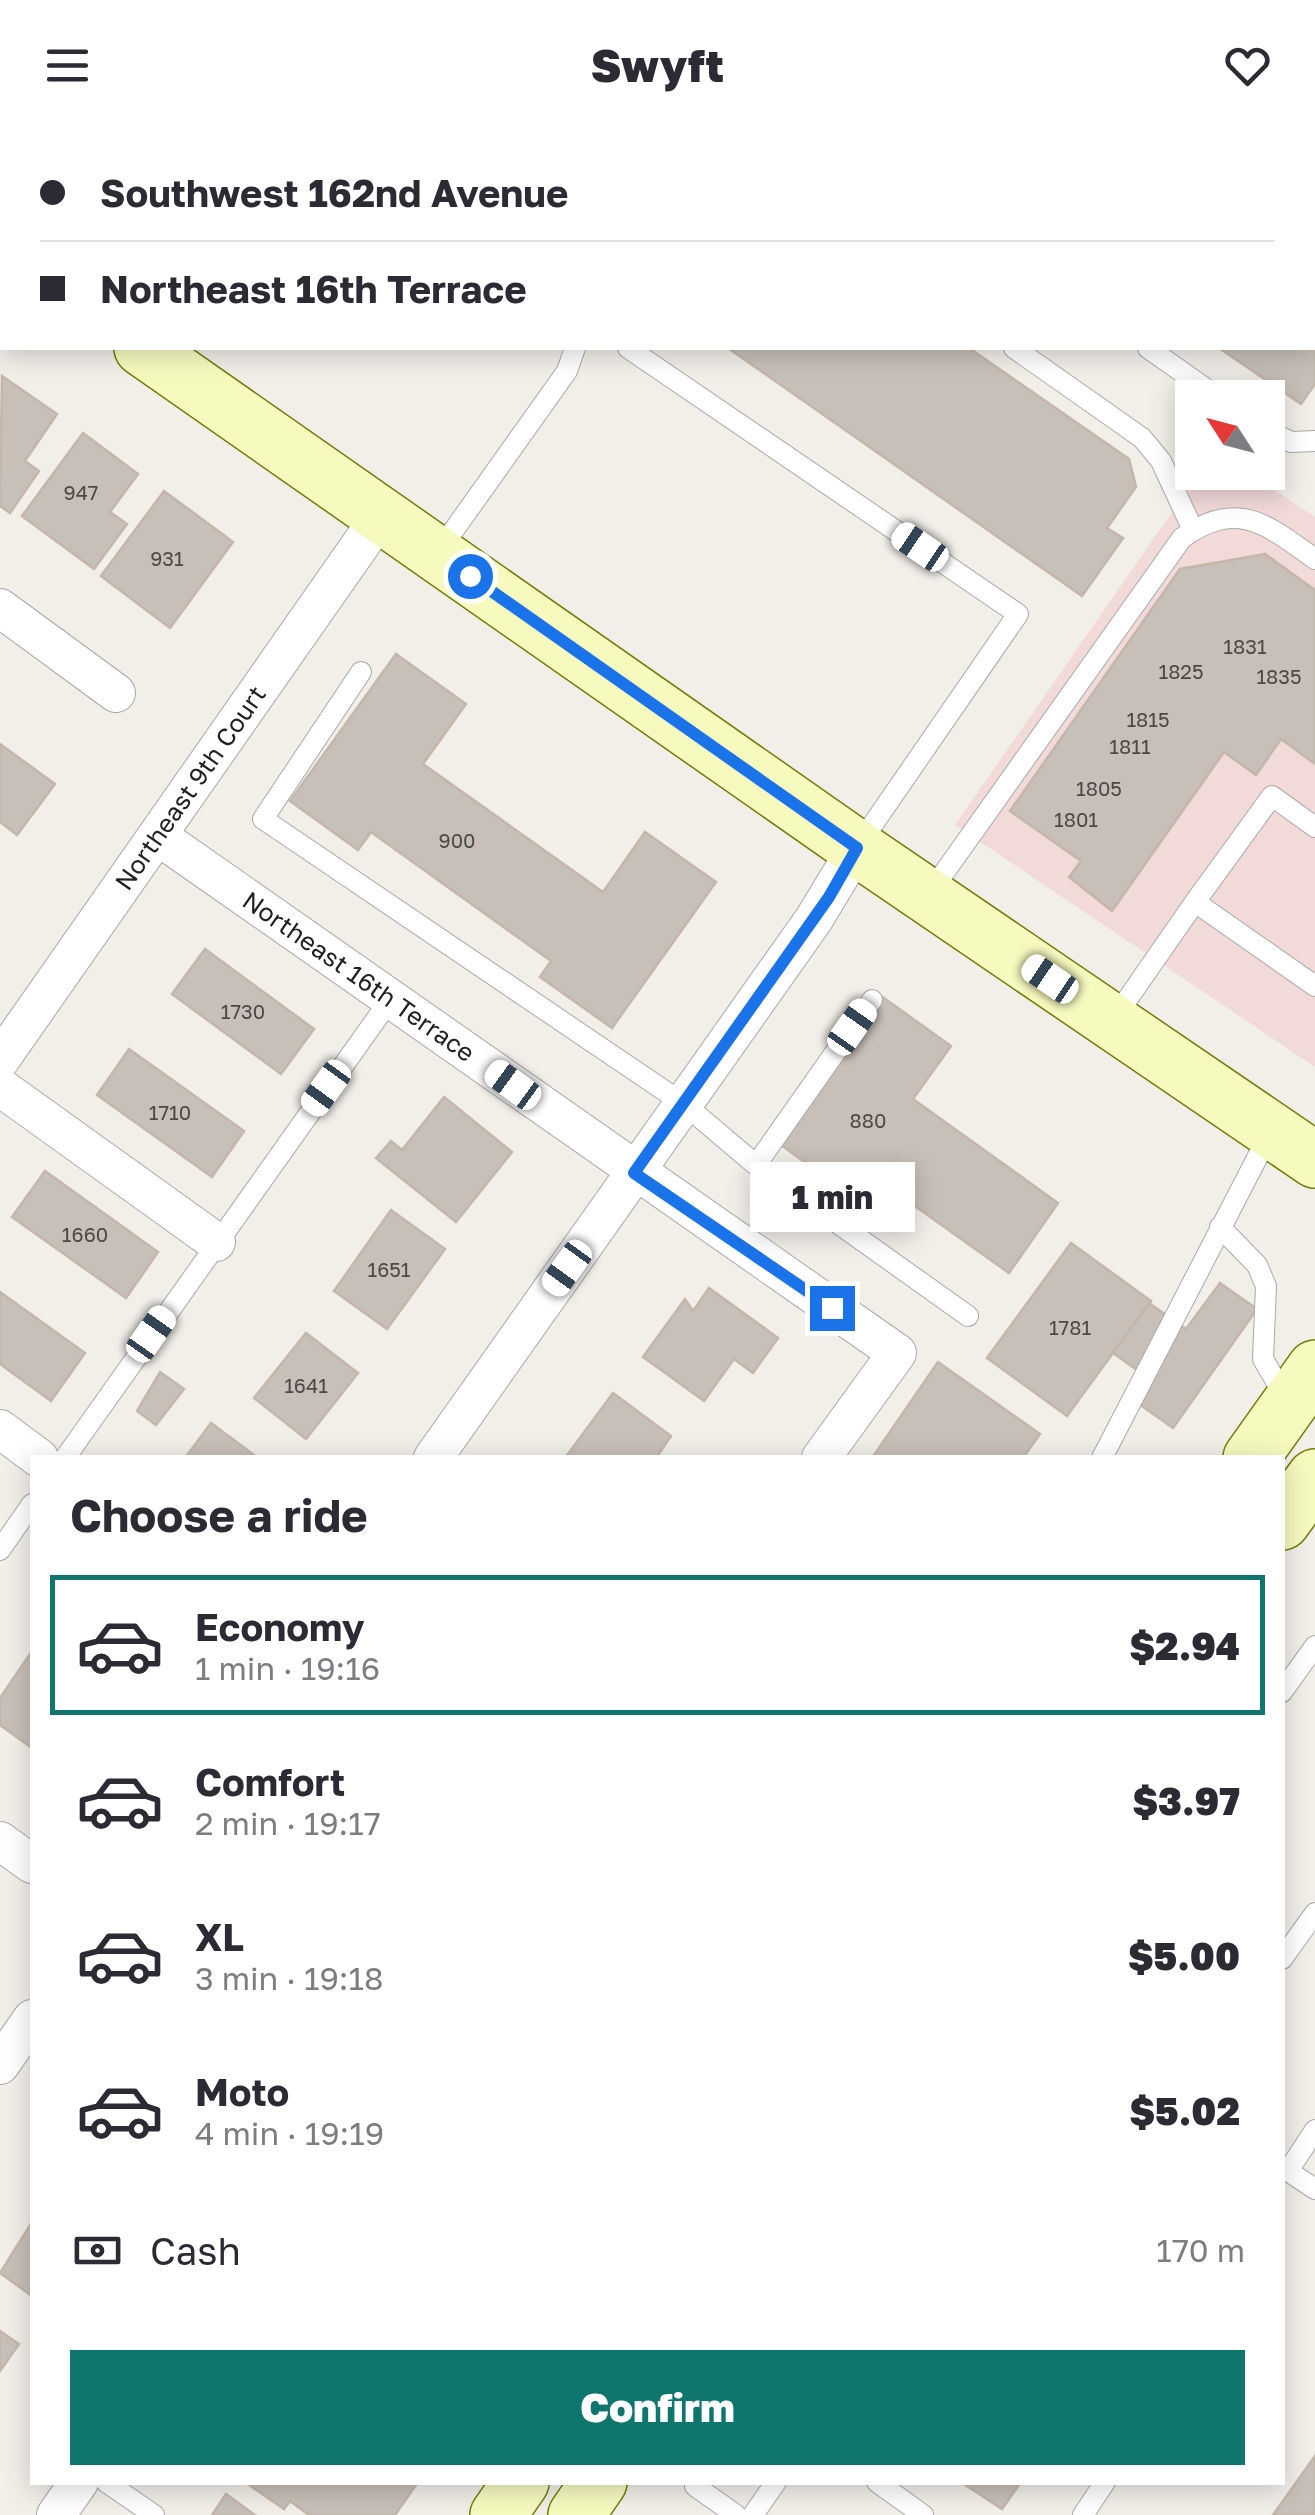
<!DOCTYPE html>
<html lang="en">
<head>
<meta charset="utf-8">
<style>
	body { margin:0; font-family:"Golos Text",sans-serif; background:#f2f2f3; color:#2b2b33; height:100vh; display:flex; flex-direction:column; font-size:38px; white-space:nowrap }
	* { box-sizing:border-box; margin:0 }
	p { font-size:32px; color:#7c7c81 }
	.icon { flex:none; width:55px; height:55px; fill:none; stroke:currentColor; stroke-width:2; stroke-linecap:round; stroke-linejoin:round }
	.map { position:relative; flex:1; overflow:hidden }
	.panel { position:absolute; left:30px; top:1325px; width:1255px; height:1030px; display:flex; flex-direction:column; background:#fff; border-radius:0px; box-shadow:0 5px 25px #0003 }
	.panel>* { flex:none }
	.banner { position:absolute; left:0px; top:0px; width:1315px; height:220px; box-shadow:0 5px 25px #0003; display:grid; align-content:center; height:220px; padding:0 40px; background:#fff }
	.needle { width:65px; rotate:306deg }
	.tools { position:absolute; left:1175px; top:250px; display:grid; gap:20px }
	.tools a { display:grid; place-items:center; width:110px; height:110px; border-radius:0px; background:#fff; box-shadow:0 5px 25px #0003; font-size:50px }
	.end { position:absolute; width:45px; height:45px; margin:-22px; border:12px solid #1a73e8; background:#fff; box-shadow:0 0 0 5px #fff }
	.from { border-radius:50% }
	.bubble { position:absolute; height:70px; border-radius:0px; background:#fff; box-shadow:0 5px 25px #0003; font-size:32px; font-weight:800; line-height:70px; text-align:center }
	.car { position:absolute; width:30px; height:60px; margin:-30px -15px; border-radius:12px; box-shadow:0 0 8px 2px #0007; background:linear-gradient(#fff 24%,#345 0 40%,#fff 0 76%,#345 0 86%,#fff 0) }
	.banner b { display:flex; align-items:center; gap:35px; height:95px; font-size:38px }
	.banner b+b { border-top:2px solid #e1e1e2 }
	.banner i { width:25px; height:25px; background:#2b2b33 }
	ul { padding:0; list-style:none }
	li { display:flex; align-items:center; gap:30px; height:140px; margin:0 20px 15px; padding:0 20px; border:5px solid transparent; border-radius:0px }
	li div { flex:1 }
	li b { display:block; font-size:38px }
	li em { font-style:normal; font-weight:800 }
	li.on { border-color:#0f766e }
	li>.icon { width:90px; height:90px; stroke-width:1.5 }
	h2 { padding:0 40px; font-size:45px; line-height:120px }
	.pay { display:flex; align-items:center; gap:25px; height:110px; padding:0 40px; font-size:38px }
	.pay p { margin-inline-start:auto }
	.action { display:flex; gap:20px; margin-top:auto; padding:20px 40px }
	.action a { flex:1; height:115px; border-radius:0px; background:#0f766e; color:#fff; font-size:40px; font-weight:800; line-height:115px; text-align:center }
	header { display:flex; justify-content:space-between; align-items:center; height:130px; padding:0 40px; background:#fff; font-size:45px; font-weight:800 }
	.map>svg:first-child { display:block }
	.commercial { fill:#f2dad9 }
	.building { fill:#c7bfb8; stroke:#c4b6ab; stroke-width:2.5 }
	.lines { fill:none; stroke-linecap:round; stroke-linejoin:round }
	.lane-casing { stroke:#a9a9a9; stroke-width:22 }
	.street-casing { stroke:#a9a9a9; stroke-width:40 }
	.secondary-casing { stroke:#707d05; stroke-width:58 }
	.lane { stroke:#fff; stroke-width:20 }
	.street { stroke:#fff; stroke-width:38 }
	.secondary { stroke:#f7fabf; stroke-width:55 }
	.route { stroke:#1a73e8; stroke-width:12 }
	.labels { text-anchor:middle; stroke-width:9; stroke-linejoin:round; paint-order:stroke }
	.number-label { font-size:20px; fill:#4b4948 }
	.street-label { font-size:25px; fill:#222; stroke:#fff }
</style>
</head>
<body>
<header><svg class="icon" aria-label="menu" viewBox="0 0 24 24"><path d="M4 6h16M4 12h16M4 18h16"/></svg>Swyft<svg class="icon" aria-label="heart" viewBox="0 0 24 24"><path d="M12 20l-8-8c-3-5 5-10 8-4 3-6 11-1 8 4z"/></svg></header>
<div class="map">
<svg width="1315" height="2385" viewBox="0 0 1315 2385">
	<rect width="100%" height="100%" fill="#f2efe9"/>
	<path class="commercial" d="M1199,343H1249L1315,387V937L955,695Z"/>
	<path class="building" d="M1042,0H1315V254L1301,274L1219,218H1312V2Z
		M728,218H969L1129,329L1136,357L1107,398L1123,408L1082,466Z
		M2,246L57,284L25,331L39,341L10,383L0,376Z
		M83,303L138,344L110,382L127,394L94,439L22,386Z
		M164,361L233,412L170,498L101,446Z
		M1265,424L1315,460V634L1281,609L1256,645L1224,622L1112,781L1069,747L1081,731L1010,681L1180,439Z
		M396,524L466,574L423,634L603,762L645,702L716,752L612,898L540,847L551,831L371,702L358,720L290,671Z
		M0,614L55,654L17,705L0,692Z
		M205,819L314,899L281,944L172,864Z
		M881,866L951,916L913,969L1058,1073L1009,1143L860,1037L844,1061L777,1012Z
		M129,919L244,1001L212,1047L97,965Z
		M444,967L512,1022L456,1092L376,1028L391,1011L402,1020Z
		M45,1041L158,1122L126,1168L12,1087Z
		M391,1080L445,1119L387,1199L334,1161Z
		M1071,1113L1151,1171L1067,1286L987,1228Z
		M1220,1153L1257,1179L1173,1298L1135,1271L1151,1250L1113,1223L1149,1173L1186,1199Z
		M709,1158L778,1208L753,1243L734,1229L704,1271L643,1227L685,1169L693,1181Z
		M0,1162L85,1223L51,1271L0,1234Z
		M306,1203L358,1243L306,1309L254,1268Z
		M938,1232L1040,1304L1023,1328H872Z
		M160,1242L184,1259L156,1295L137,1281Z
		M613,1263L671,1306L656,1328H565Z
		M211,1293L258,1328H185Z
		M32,1521V1618L0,1595V1568Z
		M32,2092V2166L0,2143Z
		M0,2201L19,2214L0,2241Z
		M1315,2326V2385H1273Z
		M245,2352H418L395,2385H309L290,2371L284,2379Z
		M961,2352H1021L1002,2379Z
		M226,2364L255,2385H212Z"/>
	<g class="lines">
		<g class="lane-casing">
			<path id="lane" d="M838,0L842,2
				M936,2L938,0
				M628,218L1018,484L858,716
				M1014,218L1142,308L1161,331L1193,400
				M1148,218L1219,268
				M1268,301L1291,312L1315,311
				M439,421L567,241L575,218
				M361,542L263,689L684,974L756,1035L968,1186
				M1315,697L1272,666L1195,772L1315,856
				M929,764L1182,408C1238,368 1267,395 1315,429
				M1113,890L1195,772
				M756,1035L872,870
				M1220,1097L1257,1135L1266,1156L1263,1229L1288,1272
				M65,1328L392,867
				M1102,1328L1271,1001
				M0,1420L32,1374
				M1282,1562L1315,1516
				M1282,1829L1315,1783
				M1282,2037L1315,2059
				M1288,2041L1315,2000
				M106,2352L154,2385
				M877,2352L923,2385
				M695,2356L736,2385
				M753,2385L776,2352
				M1083,2385L1105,2352"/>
		</g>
		<g class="street-casing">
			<g id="street">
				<path d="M0,478L116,563"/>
				<path id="s1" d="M158,706L897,1223L821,1328"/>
				<path id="s2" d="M0,930L382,384"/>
				<path d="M0,957L216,1112"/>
				<path d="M0,1299L39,1328"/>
				<path d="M433,1328L814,789L857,718"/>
				<path d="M0,1711L32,1734"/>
				<path d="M0,1935L32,1889"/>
				<path d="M56,2385L79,2352"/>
			</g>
		</g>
		<g class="secondary-casing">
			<path id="secondary" d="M0,117L2,119
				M142,218L857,718L1315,1030
				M1251,1328L1315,1238
				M1282,1392L1315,1347
				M498,2385L521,2352
				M576,2385L599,2352"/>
		</g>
		<use href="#lane" class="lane"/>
		<use href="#street" class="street"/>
		<use href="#secondary" class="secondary"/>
	</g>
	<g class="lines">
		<path class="route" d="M470,446L857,718L829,767L634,1043L832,1178"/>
	</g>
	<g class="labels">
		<g class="number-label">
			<text x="81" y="370">947</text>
			<text x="167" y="436">931</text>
			<text x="1245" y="524">1831</text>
			<text x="1181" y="549">1825</text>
			<text x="1279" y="554">1835</text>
			<text x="1148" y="597">1815</text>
			<text x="1130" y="624">1811</text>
			<text x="1099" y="666">1805</text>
			<text x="1076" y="697">1801</text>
			<text x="457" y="718">900</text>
			<text x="243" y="889">1730</text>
			<text x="170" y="990">1710</text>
			<text x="868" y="998">880</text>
			<text x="85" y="1112">1660</text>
			<text x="389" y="1147">1651</text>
			<text x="1070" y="1205">1781</text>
			<text x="306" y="1263">1641</text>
		</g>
		<g class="street-label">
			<text dy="9" stroke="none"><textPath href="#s2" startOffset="332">Northeast 9th Court</textPath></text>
			<text dy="9" stroke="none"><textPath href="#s1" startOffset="245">Northeast 16th Terrace</textPath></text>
		</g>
	</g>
</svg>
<div class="tools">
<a><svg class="needle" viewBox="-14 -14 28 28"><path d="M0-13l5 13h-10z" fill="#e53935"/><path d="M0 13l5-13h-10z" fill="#7c7c81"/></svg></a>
</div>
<i class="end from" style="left:470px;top:446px"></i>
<i class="end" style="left:832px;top:1178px"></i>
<div class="bubble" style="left:750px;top:1032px;width:165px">1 min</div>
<i class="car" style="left:920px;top:417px;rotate:304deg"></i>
<i class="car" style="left:1050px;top:849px;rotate:304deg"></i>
<i class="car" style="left:852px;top:897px;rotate:35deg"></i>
<i class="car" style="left:513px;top:955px;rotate:306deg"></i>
<i class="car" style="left:326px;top:958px;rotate:216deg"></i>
<i class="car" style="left:567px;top:1138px;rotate:216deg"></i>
<i class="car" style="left:151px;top:1204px;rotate:35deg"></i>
<div class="banner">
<b><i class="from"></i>Southwest 162nd Avenue</b>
<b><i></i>Northeast 16th Terrace</b>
</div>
<section class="panel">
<h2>Choose a ride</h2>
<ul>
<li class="on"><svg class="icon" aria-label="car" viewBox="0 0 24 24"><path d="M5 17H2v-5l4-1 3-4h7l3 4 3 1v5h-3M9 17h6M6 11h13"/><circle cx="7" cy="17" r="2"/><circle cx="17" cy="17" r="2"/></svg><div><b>Economy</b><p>1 min · 19:16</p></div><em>$2.94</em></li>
<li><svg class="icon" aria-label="car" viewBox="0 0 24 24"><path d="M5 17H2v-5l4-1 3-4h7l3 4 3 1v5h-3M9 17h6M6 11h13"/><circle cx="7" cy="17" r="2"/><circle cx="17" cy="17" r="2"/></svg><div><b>Comfort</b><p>2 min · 19:17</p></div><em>$3.97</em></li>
<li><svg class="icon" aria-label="car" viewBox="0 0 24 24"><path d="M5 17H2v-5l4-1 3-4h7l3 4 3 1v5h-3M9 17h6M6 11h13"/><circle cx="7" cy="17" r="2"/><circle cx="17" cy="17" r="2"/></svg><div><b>XL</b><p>3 min · 19:18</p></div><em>$5.00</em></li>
<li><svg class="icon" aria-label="car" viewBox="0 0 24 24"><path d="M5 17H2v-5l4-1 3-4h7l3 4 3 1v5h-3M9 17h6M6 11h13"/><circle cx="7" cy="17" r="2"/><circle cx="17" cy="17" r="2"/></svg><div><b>Moto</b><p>4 min · 19:19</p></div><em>$5.02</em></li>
</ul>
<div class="pay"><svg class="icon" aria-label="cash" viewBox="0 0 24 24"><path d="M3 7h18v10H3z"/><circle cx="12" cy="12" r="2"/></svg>Cash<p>170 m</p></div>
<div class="action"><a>Confirm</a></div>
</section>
</div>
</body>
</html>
